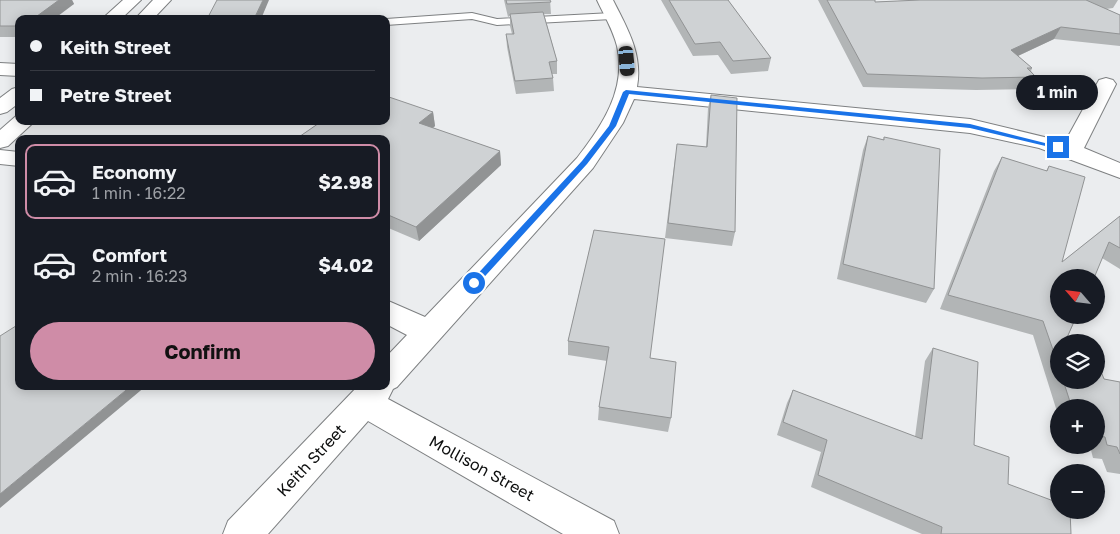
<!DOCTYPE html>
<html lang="en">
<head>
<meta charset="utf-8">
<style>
	body { margin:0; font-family:"Golos Text",sans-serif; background:#20242c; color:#f1f3f6; height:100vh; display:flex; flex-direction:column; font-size:19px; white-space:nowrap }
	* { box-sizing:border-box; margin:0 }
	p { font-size:16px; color:#9ea1a6 }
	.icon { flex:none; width:28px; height:28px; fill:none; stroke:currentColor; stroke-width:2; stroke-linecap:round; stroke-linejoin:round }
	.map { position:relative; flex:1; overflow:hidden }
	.panel { position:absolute; left:15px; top:135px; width:375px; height:255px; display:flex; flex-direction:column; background:#171b24; border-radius:10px; box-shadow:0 2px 12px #0003 }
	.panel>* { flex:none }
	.banner { position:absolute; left:15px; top:15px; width:375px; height:110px; border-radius:10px; box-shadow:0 2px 12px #0003; display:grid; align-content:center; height:110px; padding:0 15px; background:#171b24 }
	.needle { width:32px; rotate:298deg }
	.controls { position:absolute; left:1050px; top:269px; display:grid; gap:10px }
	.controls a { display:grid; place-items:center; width:55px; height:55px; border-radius:50%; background:#171b24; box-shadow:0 2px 12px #0003; font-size:25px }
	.end { position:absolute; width:22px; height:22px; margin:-11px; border:6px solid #1a73e8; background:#fff; box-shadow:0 0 0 2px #fff }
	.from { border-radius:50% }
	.bubble { position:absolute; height:35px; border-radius:18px; background:#171b24; box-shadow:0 2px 12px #0003; font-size:16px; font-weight:700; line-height:35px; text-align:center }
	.car { position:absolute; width:15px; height:30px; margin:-15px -8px; border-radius:6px; box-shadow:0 0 4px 1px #0007; background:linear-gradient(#222 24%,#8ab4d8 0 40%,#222 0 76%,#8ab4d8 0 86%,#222 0) }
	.banner b { display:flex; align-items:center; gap:18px; height:48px; font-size:19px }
	.banner b+b { border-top:1px solid #363941 }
	.banner i { width:12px; height:12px; background:#f1f3f6 }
	ul { padding:9px 0 0; list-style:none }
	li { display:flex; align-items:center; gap:15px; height:75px; margin:0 10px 8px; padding:0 5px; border:2px solid transparent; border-radius:10px }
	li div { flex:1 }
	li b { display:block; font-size:19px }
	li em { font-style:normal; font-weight:700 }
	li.on { border-color:#cf8ca7 }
	li>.icon { width:45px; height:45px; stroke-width:1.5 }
	.action { display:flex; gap:10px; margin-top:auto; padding:10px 15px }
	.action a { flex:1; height:58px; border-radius:30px; background:#cf8ca7; color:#111; font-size:20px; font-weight:700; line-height:58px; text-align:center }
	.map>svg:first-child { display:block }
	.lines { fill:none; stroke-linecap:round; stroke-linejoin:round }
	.lane-casing { stroke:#7e8082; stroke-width:2 }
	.street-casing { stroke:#7e8082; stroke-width:2 }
	.secondary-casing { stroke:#7e8082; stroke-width:2 }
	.lane { fill:#fff; fill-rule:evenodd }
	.street { fill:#fff; fill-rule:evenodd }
	.secondary { fill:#fff; fill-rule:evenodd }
	.wall { fill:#b2b5b6 }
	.shaded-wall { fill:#919394 }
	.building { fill:#cfd2d4; stroke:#919394 }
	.route { fill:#1a73e8 }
	.labels { text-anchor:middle; stroke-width:4; stroke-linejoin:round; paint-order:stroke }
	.near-street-label { font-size:16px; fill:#0d0e0e; stroke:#fff }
</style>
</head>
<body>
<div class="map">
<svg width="1120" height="534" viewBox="0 0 1120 534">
	<rect width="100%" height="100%" fill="#ebedef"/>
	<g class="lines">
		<g class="lane-casing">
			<path id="lane" d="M472,13L497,19L612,13L617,16L612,19L497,25L472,19L386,25V19Z"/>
		</g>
		<g class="street-casing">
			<path id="street" d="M597,0H613C627,28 643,54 637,87L970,119L1065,142L1099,80L1106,78L1113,80L1116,84L1084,148L1120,163V178L1039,148L970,133L634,99L623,123L593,168L397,387L393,389L388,399L614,521L619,534H563L368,421L268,534H223L228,521L358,386H386V357L407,335L386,324V300L425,317L577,158C602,126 627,89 617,46C613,30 604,15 597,0Z
				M0,63L19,64V76L0,75Z
				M0,150L19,152V166L0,164Z"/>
		</g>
		<g class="secondary-casing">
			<path id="secondary" d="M123,0H141L121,19H102Z
				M153,0H171L153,19H135Z
				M19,87V103L7,112L0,114V98L12,89Z
				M16,116H19V121H35L8,146L0,148V130Z"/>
		</g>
		<use href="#lane" class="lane"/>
		<use href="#street" class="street"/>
		<use href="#secondary" class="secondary"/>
	</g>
	<path class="wall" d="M0,0H72L74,4L19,19V37H0Z
		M504,0H550L551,14H544L557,61V74H552L553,78L554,91L516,94L507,47L506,34H512L510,26V16L508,17Z
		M661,0H728L771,58L768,71L731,74L718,55L693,56Z
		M818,0H875V2L920,0H1118L1113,8L1106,9L1120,15V46L1054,39L1018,56L1032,68L1031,71L1036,77L1030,89L976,90L863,87Z
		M711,95L735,232L732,246L665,238L675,158L706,147L708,108Z
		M433,112L435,126L433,128L500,151L501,165L419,241L386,227V139Z
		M868,136L883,140L884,137L934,289L926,303L837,279L863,150Z
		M1002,157L1046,171L1049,166L1062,262L1120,216V269L1102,258L1057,361H1059V380H1096L1104,379L1120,382V474L1107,472L1102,459L1093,458L1091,450L1067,445H1096V408H1059V418L1033,335L940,309L994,171Z
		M594,230L650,358L671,418L668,432L598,420L599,407L607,361L568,355V341Z
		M933,348L974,445L1008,484L1071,534H922L811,487L821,452L777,435L787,403L793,390L915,437L925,361Z"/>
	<path class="shaded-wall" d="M53,0H72L74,4L54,19H33Z
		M263,0H269L261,19H254Z
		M1061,27L1054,39L1005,62L1011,50Z
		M433,112L435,126L422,137L419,123Z
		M500,151L501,165L419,241L416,227Z
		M131,386H146L0,508V494Z"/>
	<path class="building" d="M0,0H59L33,19H19V26H0Z
		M217,0H263L254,19H207Z
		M506,0H550L551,2L507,4Z
		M669,0H728L771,58L733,61L720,42L695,44Z
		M827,0H875V2L920,0H1086L1120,15V34L1061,27L1011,50L1032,68H1027L1036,77L982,78L867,74Z
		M543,12L557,61L549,62L553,78L515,81L506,34H514L510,14Z
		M711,95L737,98L735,232L668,223L677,144L707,147Z
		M386,96L433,112L419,123L500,151L416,227L386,214V139H296L322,121H386Z
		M868,136L884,140V137L940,149L934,289L843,264Z
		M1002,157L1047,171L1049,166L1085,177L1062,262L1120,216V248L1109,242L1094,278H1059V315H1077L1065,342H1059V356L1057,361H1059V367L1043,321L948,295Z
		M594,230L665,239L650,358L676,362L671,418L599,407L609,347L568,341Z
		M19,324V386H131L0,494V336Z
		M933,348L978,362L974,445L1009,457L1008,484L1059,503V510H1070L1071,534H941L942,527L818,475L827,440L783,422L793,390L922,439Z
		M1096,368L1100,369L1104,379L1120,382V454L1117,447L1107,445L1105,437L1096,435V408H1072L1063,380H1096Z"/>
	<path class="route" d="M626,90L970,124L1061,147L1058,149L970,128L629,94L616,126L587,164L477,285H471V281L582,161L609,126L623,92Z"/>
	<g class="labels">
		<g class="near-street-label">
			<text transform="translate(311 460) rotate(-47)" y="6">Keith Street</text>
			<text transform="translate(482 468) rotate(29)" y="6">Mollison Street</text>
		</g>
	</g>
</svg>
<div class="controls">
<a><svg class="needle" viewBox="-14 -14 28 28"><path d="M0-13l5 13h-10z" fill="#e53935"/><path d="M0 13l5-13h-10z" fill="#9ea1a6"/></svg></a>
<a><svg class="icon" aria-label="layers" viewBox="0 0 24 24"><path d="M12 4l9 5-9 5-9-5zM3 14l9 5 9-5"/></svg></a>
<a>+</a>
<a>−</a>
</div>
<i class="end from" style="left:474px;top:283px"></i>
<i class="end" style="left:1058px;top:147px"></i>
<div class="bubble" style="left:1016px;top:75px;width:82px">1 min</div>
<i class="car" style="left:627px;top:61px;rotate:175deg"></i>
<div class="banner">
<b><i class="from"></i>Keith Street</b>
<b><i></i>Petre Street</b>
</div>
<section class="panel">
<ul>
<li class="on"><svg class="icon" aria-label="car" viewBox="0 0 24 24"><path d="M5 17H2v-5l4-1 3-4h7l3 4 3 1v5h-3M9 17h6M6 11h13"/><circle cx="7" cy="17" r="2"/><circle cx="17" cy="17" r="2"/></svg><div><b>Economy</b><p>1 min · 16:22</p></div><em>$2.98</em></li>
<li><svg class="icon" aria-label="car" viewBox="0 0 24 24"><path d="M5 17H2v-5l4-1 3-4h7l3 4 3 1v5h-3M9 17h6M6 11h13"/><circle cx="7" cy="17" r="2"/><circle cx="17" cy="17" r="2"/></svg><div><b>Comfort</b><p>2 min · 16:23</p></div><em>$4.02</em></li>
</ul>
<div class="action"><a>Confirm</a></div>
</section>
</div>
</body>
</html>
